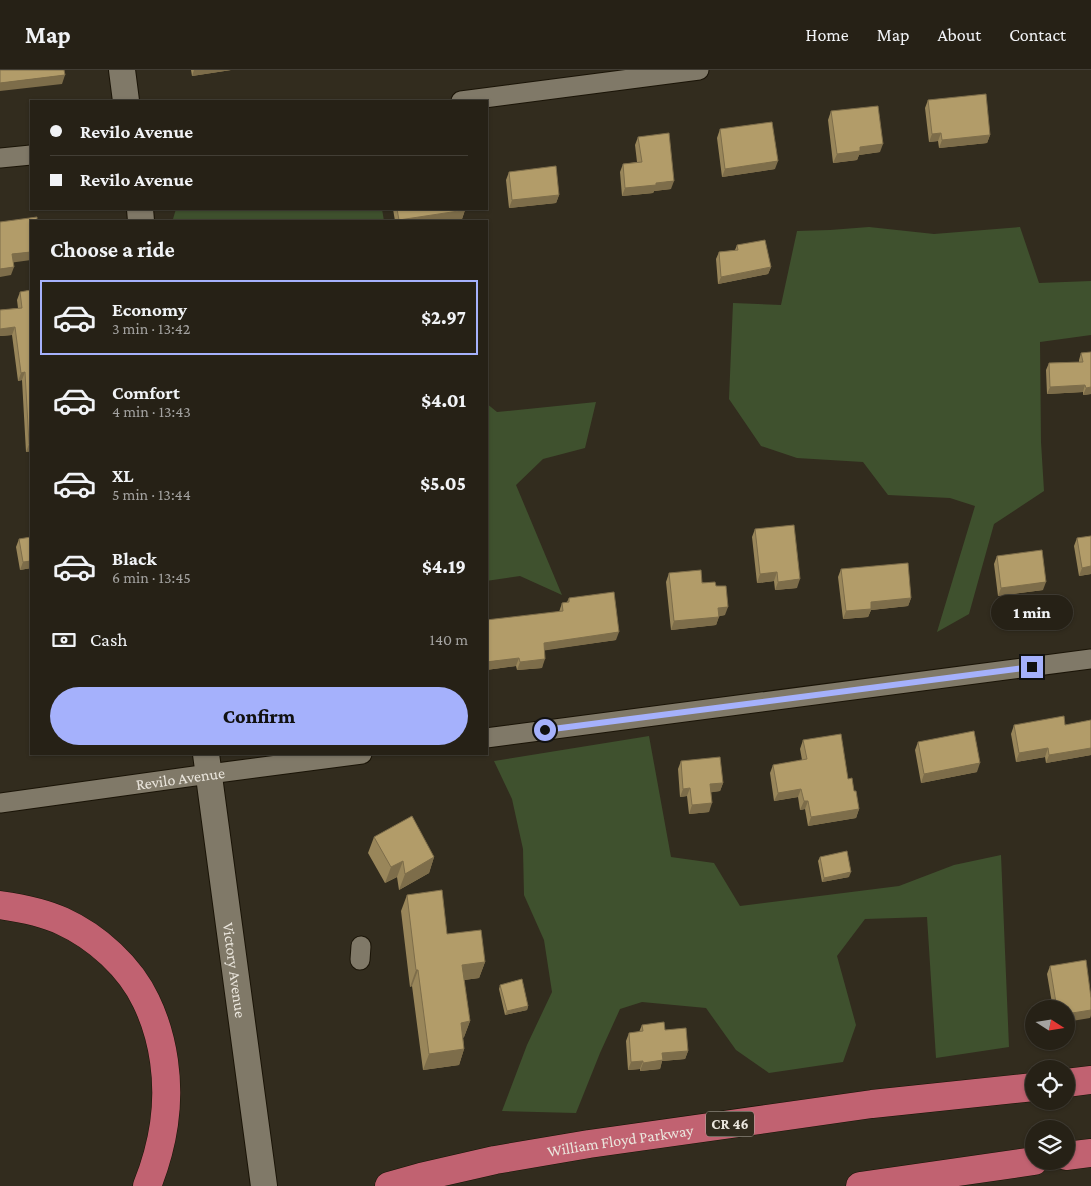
<!DOCTYPE html>
<html lang="en">
<head>
<meta charset="utf-8">
<style>
	body { margin:0; font-family:"Crimson Pro",serif; background:#2e291f; color:#f1f3f6; height:100vh; display:flex; flex-direction:column; font-size:19px; white-space:nowrap }
	* { box-sizing:border-box; margin:0 }
	p { font-size:16px; color:#a4a3a1 }
	.icon { flex:none; width:28px; height:28px; fill:none; stroke:currentColor; stroke-width:2; stroke-linecap:round; stroke-linejoin:round }
	.map { position:relative; flex:1; overflow:hidden }
	.details { position:absolute; left:30px; top:150px; width:458px; height:535px; display:flex; flex-direction:column; background:#262116; border-radius:0px; box-shadow:0 1px 4px #0004,0 0 0 1px #423e35 }
	.details>* { flex:none }
	.hud { position:absolute; left:30px; top:30px; width:458px; height:110px; border-radius:0px; box-shadow:0 1px 4px #0004,0 0 0 1px #423e35; display:grid; align-content:center; height:110px; padding:0 20px; background:#262116 }
	.needle { width:32px; rotate:102deg }
	.buttons { position:absolute; left:1025px; top:930px; display:grid; gap:10px }
	.buttons a { display:grid; place-items:center; width:50px; height:50px; border-radius:50%; background:#262116; box-shadow:0 1px 4px #0004,0 0 0 1px #423e35; font-size:25px }
	.end { position:absolute; width:22px; height:22px; margin:-11px; border:6px solid #a5b1fc; background:#111; box-shadow:0 0 0 2px #111 }
	.from { border-radius:50% }
	.bubble { position:absolute; height:35px; border-radius:18px; background:#262116; box-shadow:0 1px 4px #0004,0 0 0 1px #423e35; font-size:16px; font-weight:800; line-height:35px; text-align:center }
	.hud b { display:flex; align-items:center; gap:18px; height:48px; font-size:19px }
	.hud b+b { border-top:1px solid #423e35 }
	.hud i { width:12px; height:12px; background:#f1f3f6 }
	ul { padding:0; list-style:none }
	li { display:flex; align-items:center; gap:15px; height:75px; margin:0 10px 8px; padding:0 10px; border:2px solid transparent; border-radius:0px }
	li div { flex:1 }
	li b { display:block; font-size:19px }
	li em { font-style:normal; font-weight:800 }
	li.active { border-color:#a5b1fc }
	li>.icon { width:45px; height:45px; stroke-width:1.5 }
	h2 { padding:0 20px; font-size:22px; line-height:60px }
	.pay { display:flex; align-items:center; gap:12px; height:55px; padding:0 20px; font-size:19px }
	.pay p { margin-inline-start:auto }
	.action { display:flex; gap:10px; margin-top:auto; padding:10px 20px }
	.action a { flex:1; height:58px; border-radius:30px; background:#a5b1fc; color:#111; font-size:20px; font-weight:800; line-height:58px; text-align:center }
	header { display:flex; align-items:center; gap:30px; box-sizing:border-box; height:70px; padding:0 25px; background:#262116; border-bottom:1px solid #423e35 }
	header strong { font-size:24px }
	nav { display:flex; gap:28px; margin-inline-start:auto; font-size:18px }
	.map>svg:first-child { display:block }
	.green { fill:#3f512e }
	.lines { fill:none; stroke-linecap:round; stroke-linejoin:round }
	.street-casing { stroke:#1a1407; stroke-width:21 }
	.secondary-casing { stroke:#1a1407; stroke-width:28 }
	.highway-casing { stroke:#1a1407; stroke-width:29 }
	.street { stroke:#807968; stroke-width:19 }
	.secondary { stroke:#807968; stroke-width:26 }
	.highway { stroke:#c16271; stroke-width:28 }
	.wall { fill:#99865a }
	.shaded-wall { fill:#7d6d4a }
	.building { fill:#b29c69; stroke:#7d6d4a }
	.route { stroke:#a5b1fc; stroke-width:6 }
	.labels { text-anchor:middle; stroke-width:5; stroke-linejoin:round; paint-order:stroke }
	.shield { fill:#322c1e; stroke:#b3aea4; stroke-width:1 }
	.shield-label { font-size:15px; font-weight:bold; fill:#eae6dd }
	.street-label { font-size:16px; fill:#eae6dd; stroke:#322c1e }
</style>
</head>
<body>
<header>
<strong>Map</strong>
<nav><a>Home</a><a>Map</a><a>About</a><a>Contact</a></nav>
</header>
<div class="map">
<svg width="1091" height="1116" viewBox="0 0 1091 1116">
	<rect width="100%" height="100%" fill="#322c1e"/>
	<path class="green" d="M176,139H382L384,151H174L173,149Z
		M869,157L934,164L1020,157L1039,213L1091,211V265L1040,272L1041,372L1044,421L994,454L969,544L937,562L975,436L950,428L888,425L863,392L797,388L761,376L729,329L733,233L781,235L797,161L830,160Z
		M596,332L585,378L543,389L516,415L562,525L520,506L486,511V333L497,342Z
		M649,666L671,787L714,793L740,836L899,816L954,795L1001,785L1009,977L936,988L927,847L865,849L837,886L856,955L843,992L769,1003L736,980L706,938L642,932L620,939L600,983L576,1043L502,1041L527,975L552,922L544,870L524,825L523,779L512,729L494,691Z"/>
	<g class="lines">
		<g class="street-casing">
			<g id="street">
				<path d="M461,31L699,0"/>
				<path d="M0,88L31,85"/>
				<path d="M486,668L1091,589"/>
				<path id="s1" d="M0,733L209,704L362,684"/>
				<path d="M360,890L361,876"/>
			</g>
		</g>
		<g class="secondary-casing">
			<g id="secondary">
				<path d="M122,0L126,31"/>
				<path d="M140,139L141,151"/>
				<path id="s2" d="M206,684L264,1116"/>
			</g>
		</g>
		<g class="highway-casing">
			<g id="highway">
				<path d="M0,835C21,838 43,842 62,851C97,867 130,897 146,931C164,968 170,1013 164,1054C161,1075 155,1096 147,1116"/>
				<path d="M1066,1013L1091,1010"/>
				<path d="M1066,1086L1091,1083"/>
				<path id="s3" d="M389,1116L421,1107L495,1090L589,1074L872,1034L1034,1017"/>
				<path d="M860,1116L1034,1091"/>
			</g>
		</g>
		<use href="#street" class="street"/>
		<use href="#secondary" class="secondary"/>
		<use href="#highway" class="highway"/>
	</g>
	<path class="wall" d="M191,0H231L192,6Z
		M928,30L990,65L987,73L939,78L938,71L929,72L925,38Z
		M831,41L880,82L859,85L857,90L833,93L828,50Z
		M720,59L775,99L722,107L717,68Z
		M638,67L671,119L654,121L653,123L622,126L620,102L623,94L637,92L635,75Z
		M509,102L559,125L556,133L509,138L506,110Z
		M393,139H464L465,140L462,149L444,151H395Z
		M737,175L771,197L768,204L718,214L716,189L719,182L735,180Z
		M31,220V381L26,382L22,310L18,311L12,265L0,266V240L18,238L17,230L20,222Z
		M1091,282V324L1083,325V322L1047,324L1046,300L1049,293L1079,292V290L1081,283Z
		M755,459L797,518L775,520L774,511L757,513L752,467Z
		M1091,466V504L1079,506L1074,476L1077,468Z
		M19,469L31,498L20,500L16,477Z
		M997,486L1043,520L998,526L994,494Z
		M841,499L911,528L908,536L871,540L868,547L843,549L838,507Z
		M669,503L716,516L725,545L719,546L716,555L671,560L666,512Z
		M569,528L616,570L544,580L542,598L517,600L516,596L486,600L559,542L562,533L567,532Z
		M1091,650V685L1046,693L1045,687L1016,692L1011,664L1014,655H1065Z
		M803,670L848,709L854,721L859,739L856,748L808,756L805,739L800,740L798,727L774,731L770,703L773,695L802,690L800,679Z
		M918,672L977,702L921,713L915,680Z
		M681,691L723,713L720,721L711,722L709,742L689,744L687,726L680,727L678,699Z
		M374,767L434,787L429,803L399,820L397,807L385,813L368,783Z
		M820,787L849,807L822,812L818,791Z
		M407,825L447,864L485,892L479,908L464,910L470,951L464,967L463,968L464,979L459,995L423,1000L412,916L410,917L401,841Z
		M1050,896L1091,928V944L1090,948L1066,939H1053L1047,904Z
		M500,915L528,936L527,940L505,945L499,919Z
		M642,955L665,960L688,981L685,989L662,991L660,999L640,1001V999L628,1000L626,971L629,963L639,962Z"/>
	<path class="shaded-wall" d="M194,0H231L192,6Z
		M65,5L62,14L0,21V13Z
		M941,63L938,71L929,72L932,64Z
		M990,65L987,73L939,78L942,70Z
		M883,74L880,82L859,85L857,90L833,93L837,84L860,77Z
		M778,91L775,99L722,107L725,99Z
		M674,111L671,119L654,121L653,123L622,126L625,118L656,113Z
		M559,125L556,133L509,138L512,130Z
		M465,140L462,149L444,151H398L399,150Z
		M31,182V190L9,193L12,184Z
		M14,197L11,205L0,207V199Z
		M771,197L768,204L718,214L721,207Z
		M15,257L12,265L0,266V259Z
		M25,302L22,310L18,311L21,303Z
		M1085,315L1083,322L1047,324L1050,317Z
		M1091,317V324L1083,325L1086,318Z
		M29,374H31V381L26,382Z
		M31,491V498L20,500L23,492Z
		M1091,496V504L1079,506L1082,498Z
		M777,502L774,511L757,513L760,504Z
		M800,509L797,518L775,520L778,512Z
		M1046,512L1043,520L998,526L1001,518Z
		M911,528L908,536L871,540L868,547L843,549L846,541L871,532Z
		M728,537L725,545L715,547L718,538Z
		M719,547L716,555L671,560L674,551Z
		M619,562L616,570L541,581L544,573Z
		M519,588L516,596L486,600V592Z
		M545,589L542,598L517,600L520,592Z
		M1048,678L1045,687L1016,692L1019,683Z
		M1091,678V685L1046,693L1049,685Z
		M980,693L977,702L921,713L924,704Z
		M723,713L720,721L707,723L710,714Z
		M690,718L687,726L680,727L683,719Z
		M801,719L798,727L774,731L778,723Z
		M804,731H808L805,739L800,740Z
		M712,733L709,742L689,744L692,735Z
		M859,739L856,748L808,756L811,747Z
		M434,787L429,803L399,820L405,804Z
		M403,791L397,807L385,813L391,797Z
		M851,802L849,807L822,812L824,808Z
		M485,892L479,908L456,911L462,895Z
		M416,900H418L412,916L410,917Z
		M528,936L527,940L505,945L507,941Z
		M1091,940V944L1090,948L1066,952V944Z
		M470,951L464,967L455,969L461,953Z
		M464,979L459,995L423,1000L429,984Z
		M688,981L685,989L662,991L660,999L640,1001L643,993L662,983Z
		M643,991L640,999L628,1000L631,992Z"/>
	<path class="building" d="M0,0H64L65,5L0,13Z
		M986,24L990,65L942,70L941,63L932,64L928,30Z
		M878,36L883,74L860,77V81L837,84L831,41Z
		M772,52L778,91L725,99L720,59Z
		M669,63L674,111L656,113V115L625,118L623,94L642,92L638,67Z
		M556,96L559,125L512,130L509,102Z
		M397,139H464L465,140L399,150Z
		M37,147V151H31V182L12,184L14,197L0,199V152Z
		M765,170L771,197L721,207L719,182L738,180L737,175Z
		M31,220V374H29L25,302L21,303L15,257L0,259V240L22,238L20,222Z
		M1091,282V317L1086,318L1085,315L1050,317L1049,293L1083,292L1081,283Z
		M794,455L800,509L778,512L777,502L760,504L755,459Z
		M1091,466V496L1082,498L1077,468Z
		M31,467V491L23,492L19,469Z
		M1042,480L1046,512L1001,518L997,486Z
		M908,493L911,528L871,532V539L846,541L841,499Z
		M701,500L702,513L715,512L716,516H726L728,537L718,538L719,547L674,551L669,503Z
		M614,522L619,562L544,573L545,589L520,592L519,588L486,592V550L563,541L562,533L569,532V528Z
		M1064,646L1065,655L1091,650V678L1049,685L1048,678L1019,683L1014,655Z
		M974,661L980,693L924,704L918,672Z
		M841,664L848,709L852,708L854,721H856L859,739L811,747L808,731H804L801,719L778,723L773,695L807,689L803,670Z
		M720,687L723,713L710,714L712,733L692,735L690,718L683,719L681,691Z
		M412,746L434,787L405,804L403,791L391,797L374,767Z
		M847,781L851,802L824,808L820,787Z
		M442,820L447,864L481,860L485,892L462,895L470,951L461,953L464,979L429,984L418,900H416L407,825Z
		M1086,890L1091,928V940L1066,944V939H1057L1050,896Z
		M522,909L528,936L507,941L500,915Z
		M664,952L665,960L686,958L688,981L662,983L663,990L643,993V991L631,992L629,963L643,961L642,955Z"/>
	<g class="lines">
		<path class="route" d="M545,660L1032,597"/>
	</g>
	<g class="labels">
		<rect class="shield" x="706" y="1041.5" width="48" height="25" rx="4"/>
		<g class="shield-label">
			<text x="730" y="1059">CR 46</text>
		</g>
		<g class="street-label">
			<text dy="6" stroke="none"><textPath href="#s1" startOffset="182">Revilo Avenue</textPath></text>
			<text dy="6" stroke="none"><textPath href="#s2" startOffset="218">Victory Avenue</textPath></text>
			<text dy="6" stroke="none"><textPath href="#s3" startOffset="236">William Floyd Parkway</textPath></text>
		</g>
	</g>
</svg>
<div class="buttons">
<a><svg class="needle" viewBox="-14 -14 28 28"><path d="M0-13l5 13h-10z" fill="#e53935"/><path d="M0 13l5-13h-10z" fill="#a4a3a1"/></svg></a>
<a><svg class="icon" aria-label="locate" viewBox="0 0 24 24"><circle cx="12" cy="12" r="6"/><path d="M12 2v4M12 18v4M2 12h4M18 12h4"/></svg></a>
<a><svg class="icon" aria-label="layers" viewBox="0 0 24 24"><path d="M12 4l9 5-9 5-9-5zM3 14l9 5 9-5"/></svg></a>
</div>
<i class="end from" style="left:545px;top:660px"></i>
<i class="end" style="left:1032px;top:597px"></i>
<div class="bubble" style="left:991px;top:525px;width:82px">1 min</div>
<div class="hud">
<b><i class="from"></i>Revilo Avenue</b>
<b><i></i>Revilo Avenue</b>
</div>
<section class="details">
<h2>Choose a ride</h2>
<ul>
<li class="active"><svg class="icon" aria-label="car" viewBox="0 0 24 24"><path d="M5 17H2v-5l4-1 3-4h7l3 4 3 1v5h-3M9 17h6M6 11h13"/><circle cx="7" cy="17" r="2"/><circle cx="17" cy="17" r="2"/></svg><div><b>Economy</b><p>3 min · 13:42</p></div><em>$2.97</em></li>
<li><svg class="icon" aria-label="car" viewBox="0 0 24 24"><path d="M5 17H2v-5l4-1 3-4h7l3 4 3 1v5h-3M9 17h6M6 11h13"/><circle cx="7" cy="17" r="2"/><circle cx="17" cy="17" r="2"/></svg><div><b>Comfort</b><p>4 min · 13:43</p></div><em>$4.01</em></li>
<li><svg class="icon" aria-label="car" viewBox="0 0 24 24"><path d="M5 17H2v-5l4-1 3-4h7l3 4 3 1v5h-3M9 17h6M6 11h13"/><circle cx="7" cy="17" r="2"/><circle cx="17" cy="17" r="2"/></svg><div><b>XL</b><p>5 min · 13:44</p></div><em>$5.05</em></li>
<li><svg class="icon" aria-label="car" viewBox="0 0 24 24"><path d="M5 17H2v-5l4-1 3-4h7l3 4 3 1v5h-3M9 17h6M6 11h13"/><circle cx="7" cy="17" r="2"/><circle cx="17" cy="17" r="2"/></svg><div><b>Black</b><p>6 min · 13:45</p></div><em>$4.19</em></li>
</ul>
<div class="pay"><svg class="icon" aria-label="cash" viewBox="0 0 24 24"><path d="M3 7h18v10H3z"/><circle cx="12" cy="12" r="2"/></svg>Cash<p>140 m</p></div>
<div class="action"><a>Confirm</a></div>
</section>
</div>
</body>
</html>
